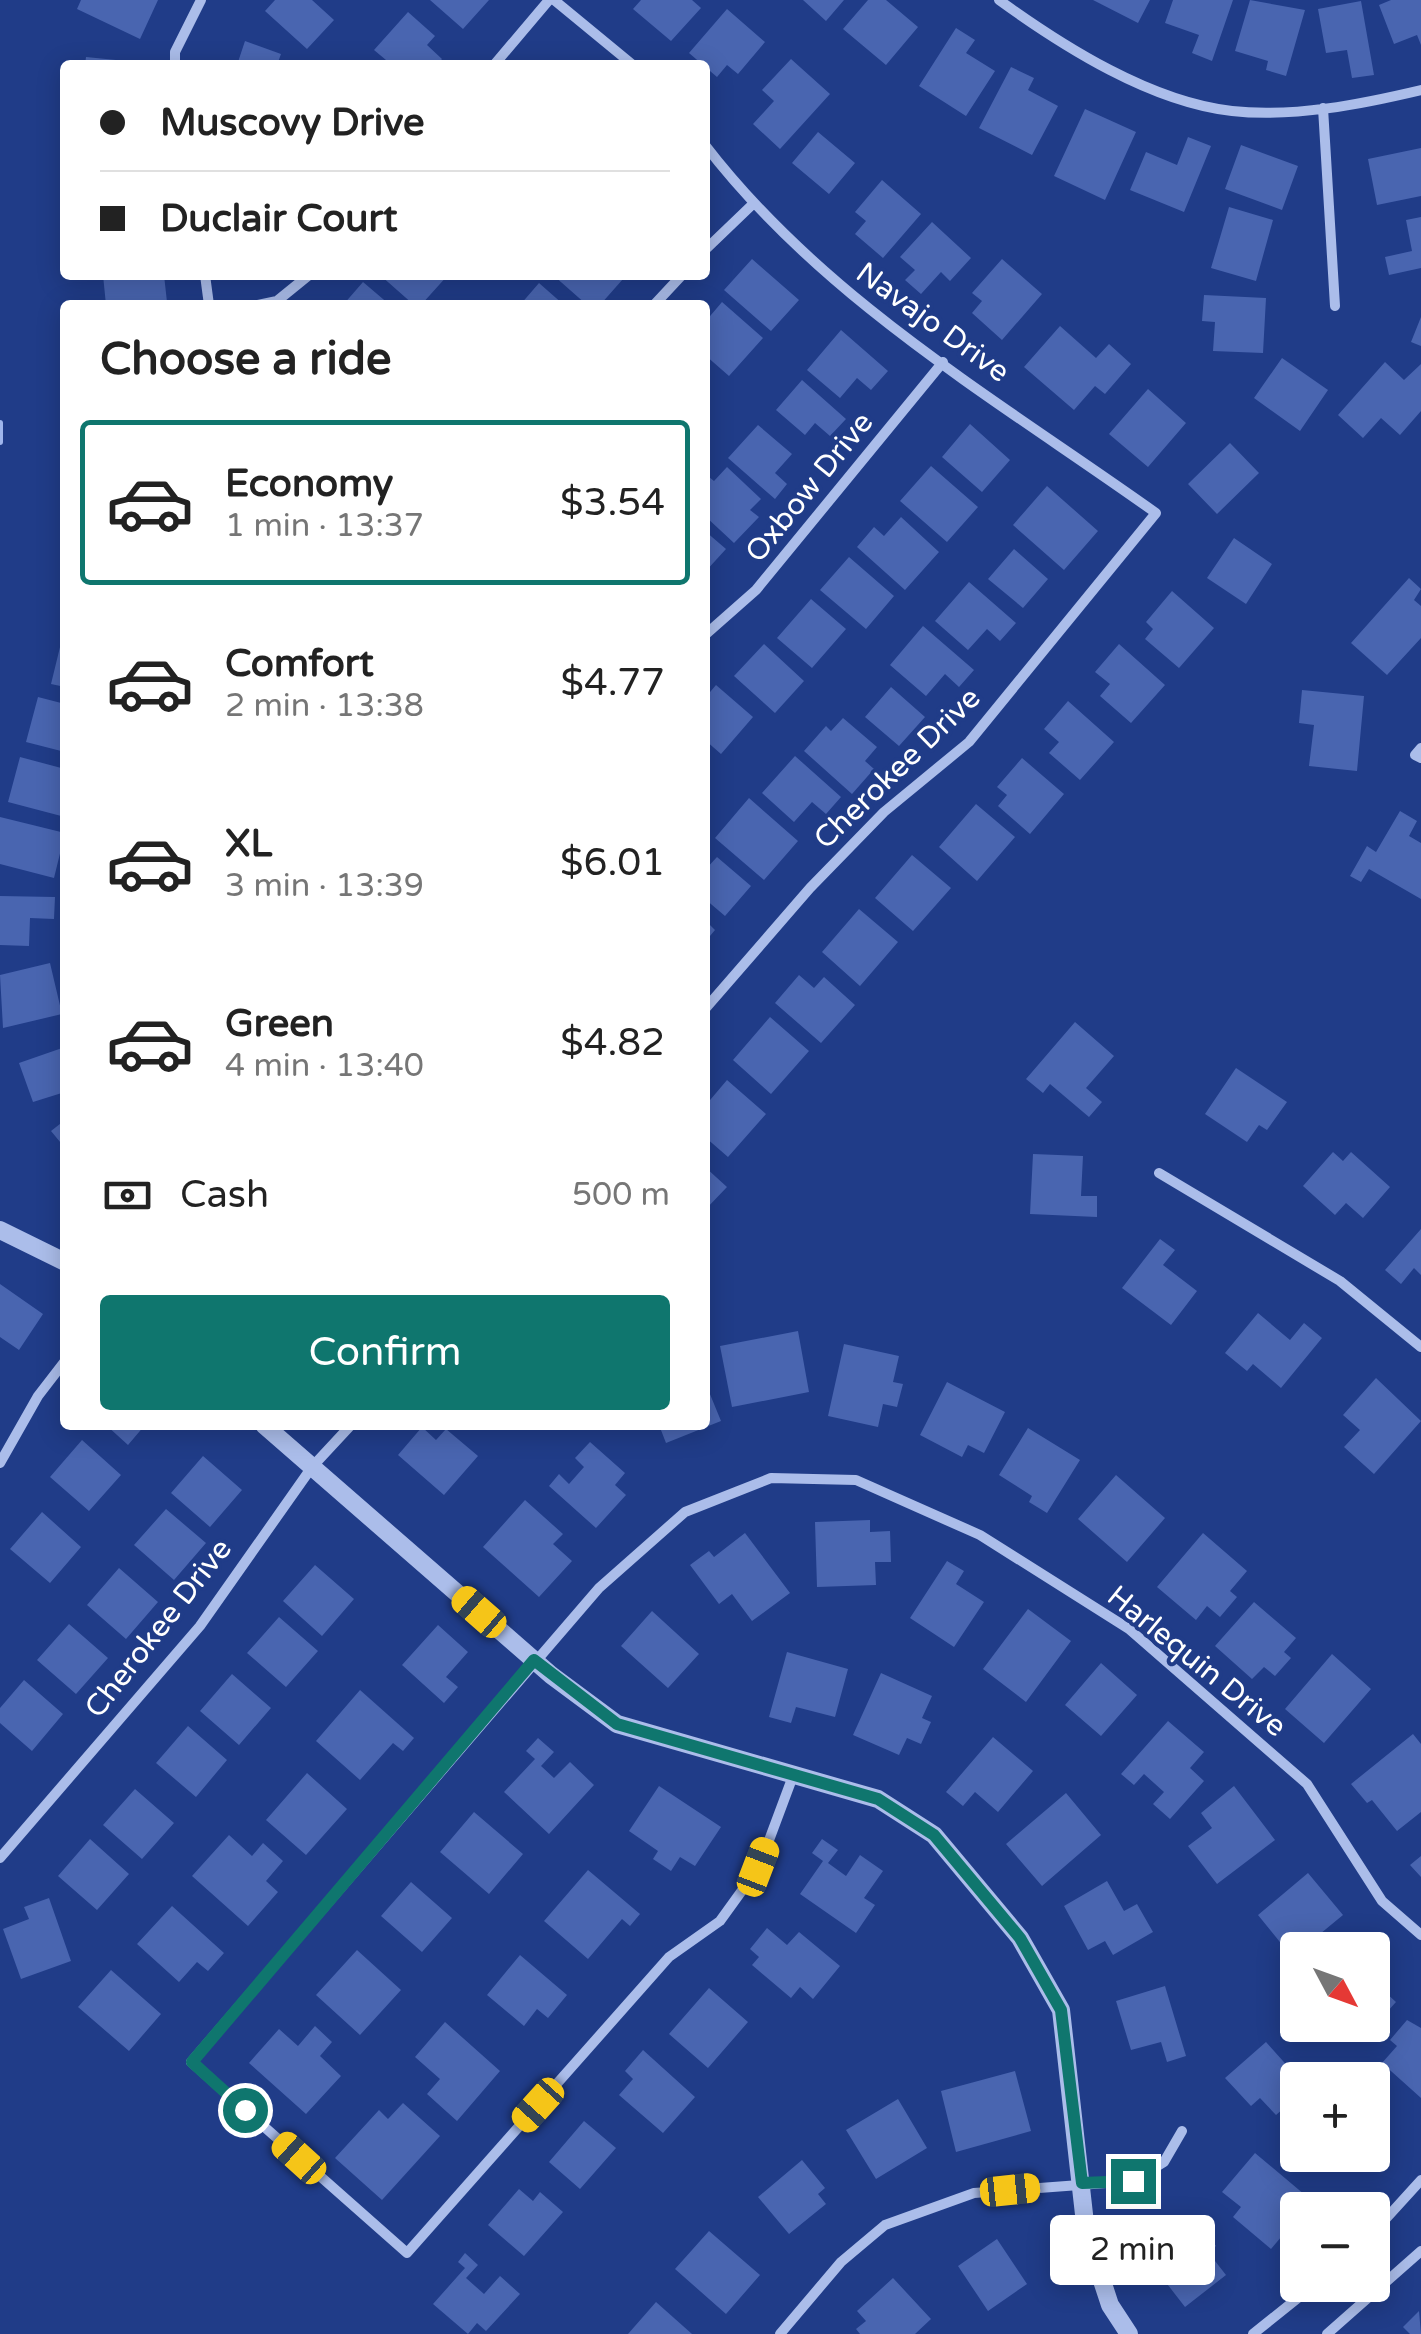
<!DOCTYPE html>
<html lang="en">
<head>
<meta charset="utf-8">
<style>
	body { margin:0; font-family:"Varela Round",sans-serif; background:#f6f6f6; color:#222; height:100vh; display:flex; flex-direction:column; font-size:38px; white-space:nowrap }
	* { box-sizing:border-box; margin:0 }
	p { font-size:32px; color:#767676 }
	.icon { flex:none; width:55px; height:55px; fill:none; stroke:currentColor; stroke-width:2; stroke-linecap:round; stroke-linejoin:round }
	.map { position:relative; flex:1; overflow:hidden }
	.drawer { position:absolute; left:60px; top:300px; width:650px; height:1130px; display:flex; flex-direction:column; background:#fff; border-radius:10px; box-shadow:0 5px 25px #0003 }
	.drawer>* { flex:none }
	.hud { position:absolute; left:60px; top:60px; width:650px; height:220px; border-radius:10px; box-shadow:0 5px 25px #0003; display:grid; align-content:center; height:220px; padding:0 40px; background:#fff }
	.needle { width:65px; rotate:131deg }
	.buttons { position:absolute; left:1280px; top:1932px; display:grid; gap:20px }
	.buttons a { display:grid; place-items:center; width:110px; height:110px; border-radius:10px; background:#fff; box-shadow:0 5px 25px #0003; font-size:50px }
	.end { position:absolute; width:45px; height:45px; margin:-22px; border:12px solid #0f766e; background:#fff; box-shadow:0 0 0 5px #fff }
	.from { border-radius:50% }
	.bubble { position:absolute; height:70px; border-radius:10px; background:#fff; box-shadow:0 5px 25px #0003; font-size:32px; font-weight:600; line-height:70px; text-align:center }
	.car { position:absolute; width:30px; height:60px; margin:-30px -15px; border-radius:12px; box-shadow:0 0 8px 2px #0007; background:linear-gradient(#f5c518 24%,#345 0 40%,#f5c518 0 76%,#345 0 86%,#f5c518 0) }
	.hud b { display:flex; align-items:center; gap:35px; height:95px; font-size:38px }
	.hud b+b { border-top:2px solid #e0e0e0 }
	.hud i { width:25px; height:25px; background:#222 }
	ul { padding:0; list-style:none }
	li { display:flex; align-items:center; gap:30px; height:165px; margin:0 20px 15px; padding:0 20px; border:5px solid transparent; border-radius:10px }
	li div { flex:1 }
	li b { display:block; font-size:38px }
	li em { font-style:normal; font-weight:600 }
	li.selected { border-color:#0f766e }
	li>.icon { width:90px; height:90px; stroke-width:1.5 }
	h2 { padding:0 40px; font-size:45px; line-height:120px }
	.pay { display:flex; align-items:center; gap:25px; height:110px; padding:0 40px; font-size:38px }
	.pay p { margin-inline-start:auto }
	.cta { display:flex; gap:20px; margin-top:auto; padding:20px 40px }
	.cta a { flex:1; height:115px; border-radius:10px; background:#0f766e; color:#fff; font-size:40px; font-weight:600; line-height:115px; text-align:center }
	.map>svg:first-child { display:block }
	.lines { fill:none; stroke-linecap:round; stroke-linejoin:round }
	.stream { stroke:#9fb5eb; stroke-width:6 }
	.building { fill:#4965b0 }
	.minor { stroke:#abbdea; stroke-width:10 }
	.tertiary { stroke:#abbdea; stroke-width:18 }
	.route { stroke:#0f766e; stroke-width:12 }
	.labels { text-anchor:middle; stroke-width:8; stroke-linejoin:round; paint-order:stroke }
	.street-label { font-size:30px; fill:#fff; stroke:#203c88 }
</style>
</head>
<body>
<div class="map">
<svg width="1421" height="2334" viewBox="0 0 1421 2334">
	<rect width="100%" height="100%" fill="#203c88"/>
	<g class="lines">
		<path class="stream" d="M0,423V442"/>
	</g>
	<path class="building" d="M81,0H158L140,39L77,9Z
		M275,0H312L334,20L307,49L265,11Z
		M430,0H489L463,29Z
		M641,0H692L701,8L671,41L633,9Z
		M803,0H844L826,21Z
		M868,0H886L918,27L886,65L843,29Z
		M1093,0H1150L1138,23Z
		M1173,0H1233L1212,61L1192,53L1199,35L1165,23Z
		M1250,0L1305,10L1286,76L1266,70L1268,61L1235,51Z
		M1391,0H1421V45L1417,35L1394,44L1379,5Z
		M1361,1L1374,75L1352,78L1347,50L1326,53L1318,9Z
		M727,9L765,42L738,74L727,65L717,77L689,53Z
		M408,12L435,36L427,45L442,59L437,65H392L374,50Z
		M956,28L975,40L966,53L995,71L966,116L919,86Z
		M245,41L281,54L277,65H237Z
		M86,57L136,62V65H85Z
		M791,59L830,94L780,149L753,124L774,101L762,90Z
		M1011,67L1034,78L1028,90L1058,106L1032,155L979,128Z
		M1085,109L1136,132L1105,200L1054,176Z
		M818,132L855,163L829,194L792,163Z
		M1188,137L1211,146L1184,212L1130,190L1146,152L1177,165Z
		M1241,145L1298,166L1282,210L1225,189Z
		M1421,148V196L1377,205L1368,159Z
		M882,180L921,214L883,258L855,234L866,221L855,212Z
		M1229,207L1273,220L1256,281L1211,268Z
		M1421,217V268L1389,275L1385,257L1412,251L1406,220Z
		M932,222L971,258L950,281L941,272L921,294L905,280L915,270L900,257Z
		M752,259L799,300L771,331L724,290Z
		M1002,259L1042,294L1002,340L972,313L982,301L972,293Z
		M103,275H164L167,302L106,305Z
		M380,275H448L421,305H414Z
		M553,275H619L623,279L600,305H587Z
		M363,282L390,305H343Z
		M539,283L564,305H520Z
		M1204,295L1266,298L1263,353L1213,351L1215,322L1202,321Z
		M722,302L763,338L729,376L705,355V322Z
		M1421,317V346L1411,342Z
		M1060,326L1096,358L1109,344L1131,364L1105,394L1095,386L1074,410L1024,367Z
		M841,330L888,371L871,390L857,378L840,398L807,370Z
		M1282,358L1328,390L1300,431L1254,398Z
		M1385,362L1404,380L1421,364V411L1400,435L1381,418L1363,438L1338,415Z
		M802,380L846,419L830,436L815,423L805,435L776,410Z
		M1148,389L1186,423L1148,467L1109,434Z
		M970,424L1010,460L982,492L942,457Z
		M758,425L792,454L775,473L787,484L775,499L728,458Z
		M1230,443L1259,473L1217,514L1188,484Z
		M931,466L978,507L947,542L900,501Z
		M727,467L761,499L750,510L759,517L734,543L705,516V481L709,477L714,481Z
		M1047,486L1098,531L1064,570L1013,525Z
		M901,517L939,552L905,590L857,547L874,527L884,536Z
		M705,531L726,549L705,572Z
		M1234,538L1272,564L1246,604L1207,578Z
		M1014,549L1048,579L1023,608L988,579Z
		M849,557L894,596L866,629L820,590Z
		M1409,578L1421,589L1414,600L1421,606V638L1387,675L1351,643Z
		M969,582L1016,623L1000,641L987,629L968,650L935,621Z
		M1172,591L1214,628L1179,668L1145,639L1153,629L1146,622Z
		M811,599L846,629L812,668L777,638Z
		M923,626L974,670L959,687L945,674L926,696L890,665Z
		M61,643L65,644V687L51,684Z
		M764,644L804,681L775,713L734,676Z
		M1119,644L1165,685L1131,723L1100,696L1110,684L1095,672Z
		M716,685L753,717L721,754L705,740V698Z
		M891,687L925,717L899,746L865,717Z
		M1302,690L1364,696L1357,771L1309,766L1314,725L1299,723Z
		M38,697L65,704V752L26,742Z
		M1068,701L1114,742L1080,780L1049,753L1059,742L1044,729Z
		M843,718L877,747L865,761L874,769L852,794L804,751L826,726L831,731Z
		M795,756L841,797L826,814L812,802L794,822L762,793Z
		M20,757L65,769V817L8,802Z
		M1022,758L1064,794L1030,834L998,806L1007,795L997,787Z
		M749,798L798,841L764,880L715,838Z
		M976,804L1015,837L977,881L939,847Z
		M1400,811L1417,821L1409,836L1421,843V899L1369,869L1361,882L1350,876L1367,846L1376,852Z
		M0,817L65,833L54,878L0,864Z
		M912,855L951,888L913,931L875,898Z
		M717,857L751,886L725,916L705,899V870Z
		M0,896L55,897L54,919L30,918L29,946L0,945Z
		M859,909L898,942L860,986L822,952Z
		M705,920L715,930L705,942Z
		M50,963L62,1014L3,1028L0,975Z
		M799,975L814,988L824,977L855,1005L821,1043L775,1003Z
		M770,1017L809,1051L771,1094L733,1060Z
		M1075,1022L1114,1056L1086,1088L1102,1102L1089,1117L1050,1084L1043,1093L1026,1079Z
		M65,1047V1092L33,1102L19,1063Z
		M1236,1068L1287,1102L1267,1130L1259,1125L1247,1142L1205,1114Z
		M727,1080L766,1114L728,1157L705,1137V1106Z
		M65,1120V1148L51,1131Z
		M1333,1152L1343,1161L1351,1152L1390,1187L1363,1218L1346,1203L1335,1215L1303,1186Z
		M1033,1154L1083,1156L1081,1196H1097V1217L1030,1214Z
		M705,1167L727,1187L705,1210Z
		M1421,1229V1275L1414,1268L1401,1284L1385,1270Z
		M1160,1239L1175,1250L1163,1265L1197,1291L1171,1325L1122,1288Z
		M0,1284L43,1314L19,1350L0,1337Z
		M1258,1313L1290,1340L1304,1323L1322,1338L1281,1388L1253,1364L1247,1371L1225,1353Z
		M798,1331L809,1392L732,1407L720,1346Z
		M844,1344L899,1356L893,1382L903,1384L897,1407L883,1404L878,1427L828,1416Z
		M1376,1378L1421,1421L1374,1474L1344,1447L1360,1430L1343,1415Z
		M705,1382L721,1421L666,1443L659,1425H705Z
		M947,1382L1005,1412L984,1453L968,1445L962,1457L920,1435Z
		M106,1425H145L128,1445Z
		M422,1427L436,1440L446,1429L478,1456L444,1495L398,1455Z
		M1028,1428L1080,1460L1047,1513L1029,1502L1032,1496L999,1475Z
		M82,1440L121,1475L89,1511L50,1477Z
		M590,1442L625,1473L615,1485L626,1495L596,1528L549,1486L559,1474L569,1484L584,1467L575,1458Z
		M203,1456L242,1490L210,1527L171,1493Z
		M1116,1475L1165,1518L1127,1562L1078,1519Z
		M525,1500L563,1534L553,1544L572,1561L539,1597L483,1547Z
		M166,1509L206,1543L174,1580L134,1545Z
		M42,1512L81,1547L50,1583L10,1549Z
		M870,1520V1532L890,1531L891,1562H875L876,1585L817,1587L815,1522Z
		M745,1533L790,1593L752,1621L732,1594L719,1604L690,1565L709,1551L714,1557Z
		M1203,1533L1247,1571L1230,1591L1237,1597L1220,1617L1207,1606L1196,1620L1157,1587Z
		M947,1561L964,1571L956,1584L984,1602L954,1647L910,1618Z
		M315,1565L354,1599L322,1636L283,1601Z
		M119,1568L158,1602L126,1639L87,1605Z
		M1254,1602L1296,1638L1284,1652L1291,1658L1275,1676L1264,1667L1252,1679L1215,1646Z
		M1028,1609L1071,1641L1026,1702L983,1669Z
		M652,1611L699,1654L668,1688L621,1646Z
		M279,1617L318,1651L286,1687L247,1653Z
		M69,1624L108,1658L76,1694L37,1660Z
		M438,1625L468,1652L446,1677L458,1687L444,1703L402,1665Z
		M787,1652L848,1669L835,1717L796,1707L791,1723L769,1717Z
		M1332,1654L1371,1689L1324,1743L1285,1709Z
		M1101,1663L1137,1695L1101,1736L1065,1705Z
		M881,1673L932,1696L922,1718L931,1722L921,1744L907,1738L899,1755L853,1735Z
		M232,1674L271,1708L239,1745L200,1711Z
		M24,1680L63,1714L32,1751L0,1723V1708Z
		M360,1690L414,1738L403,1751L393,1743L360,1780L316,1741Z
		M1168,1721L1204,1752L1190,1768L1204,1781L1170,1819L1153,1804L1164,1792L1144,1774L1134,1785L1121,1774Z
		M188,1726L227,1760L196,1797L156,1763Z
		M1413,1734L1421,1744V1812L1397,1831L1372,1800L1367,1803L1351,1784Z
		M993,1737L1033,1771L998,1812L975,1792L963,1806L946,1792Z
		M538,1738L554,1752L541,1766L554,1778L570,1762L594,1785L549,1834L504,1792L535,1759L526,1751Z
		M307,1773L347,1809L306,1855L266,1820Z
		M659,1786L721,1827L695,1866L680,1857L671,1871L653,1859L658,1851L629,1831Z
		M1234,1786L1275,1840L1217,1884L1188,1846L1212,1828L1201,1813Z
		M135,1789L174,1823L142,1859L103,1825Z
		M1066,1793L1101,1835L1042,1886L1006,1844Z
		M474,1812L523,1854L489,1894L440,1852Z
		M229,1835L252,1856L263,1843L283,1861L266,1881L278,1892L248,1926L192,1876Z
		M90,1839L129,1874L97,1910L58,1876Z
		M822,1839L838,1850L828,1863L846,1876L860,1855L883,1871L864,1898L875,1905L856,1933L800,1894L823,1861L812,1853Z
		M1421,1856V1877L1410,1865Z
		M588,1870L640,1914L630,1926L622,1919L588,1959L544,1921Z
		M1308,1873L1343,1915L1292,1957L1258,1915Z
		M1107,1881L1124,1911L1137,1904L1153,1932L1113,1955L1105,1941L1088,1950L1064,1906Z
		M411,1882L452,1918L422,1952L381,1916Z
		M49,1898L71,1961L21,1979L3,1929L29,1919L24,1907Z
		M172,1906L224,1953L208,1971L197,1962L179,1982L137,1944Z
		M767,1928L787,1945L799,1932L840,1966L813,1999L800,1987L791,1998L752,1965L759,1957L750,1949Z
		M357,1950L401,1990L360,2035L316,1995Z
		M520,1955L567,1995L548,2018L537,2009L524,2026L487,1995Z
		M1372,1960L1384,1970L1374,1982L1396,2002L1360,2042L1341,2025H1372Z
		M111,1970L161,2014L129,2051L78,2007Z
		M1165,1986L1186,2056L1167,2062L1161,2042L1131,2050L1116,2001Z
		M709,1988L748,2022L708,2068L669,2034Z
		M1407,2020L1421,2028V2098L1382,2063L1397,2046L1390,2040Z
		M445,2022L500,2071L457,2121L427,2094L440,2079L415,2057Z
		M315,2026L332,2042L320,2056L341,2076L306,2114L249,2063L279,2029L298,2046Z
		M1266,2042L1300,2080L1298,2096L1276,2115L1260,2098L1251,2106L1225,2078Z
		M643,2050L695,2097L663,2133L619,2095L633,2079L625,2071Z
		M1015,2071L1031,2131L956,2152L941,2091Z
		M898,2099L927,2148L876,2179L846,2130Z
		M403,2103L440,2136L382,2200L335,2158L379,2110L388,2119Z
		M584,2121L616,2148L580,2189L549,2162Z
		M1255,2153L1311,2200L1298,2210V2217L1271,2249L1233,2217L1241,2207L1222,2192Z
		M802,2160L825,2188L818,2194L826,2204L789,2234L758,2197Z
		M519,2189L533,2201L540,2192L563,2212L524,2256L488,2225Z
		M1177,2220L1189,2235L1199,2226L1216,2246L1208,2252L1226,2275L1185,2307L1140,2249Z
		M709,2231L760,2275L726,2314L675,2269Z
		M997,2239L1027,2284L988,2311L958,2266Z
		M465,2253L478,2265L466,2278L484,2294L500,2276L520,2294L486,2331L477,2323L468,2334L433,2304L465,2268L458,2262Z
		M893,2278L931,2319L915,2334H860L856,2329L866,2321L857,2311Z
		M656,2302L692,2334H628Z
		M1419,2311L1421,2334H1410L1403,2327Z"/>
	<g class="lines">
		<path class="minor" d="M554,0L633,65
			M999,0C1064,47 1151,102 1232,111C1293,118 1362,104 1421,90
			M175,65V52L201,0
			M494,65L549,0
			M1323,108L1335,306
			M705,145C824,300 999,401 1156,513L969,742L884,812L810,888L705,1009
			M705,250L754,203
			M205,275L209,305
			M258,305L277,301L309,275
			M654,305L682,275
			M705,635L756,590L943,362
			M1421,748L1415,755L1421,758
			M1159,1173L1340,1281L1421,1347
			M0,1463L38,1396L65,1361
			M793,1776L759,1867L720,1921L669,1957L407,2253L191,2062L599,1588L685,1512L771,1478L856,1480L980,1535L1129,1629L1307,1784L1382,1901L1421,1935
			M0,1858L200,1626L312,1467L351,1425
			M1372,2234L1421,2180
			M780,2334L841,2262L885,2225L974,2193L1133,2181L1164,2162L1182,2131
			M1253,2334L1314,2285
			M1327,2334L1421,2251"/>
		<path class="tertiary" d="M0,1230L65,1262
			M264,1425L551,1675L617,1724L878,1799L934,1835L1020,1938L1061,2010L1086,2232L1110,2305L1129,2334"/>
	</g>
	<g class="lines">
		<path class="route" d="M245,2110L192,2062L534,1660L617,1724L878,1799L934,1835L1020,1938L1061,2010L1082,2183L1133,2181"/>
	</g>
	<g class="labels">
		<g class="street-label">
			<text transform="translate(933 322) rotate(36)" y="10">Navajo Drive</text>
			<text transform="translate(809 487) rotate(-51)" y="10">Oxbow Drive</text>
			<text transform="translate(897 768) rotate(-44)" y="10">Cherokee Drive</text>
			<text transform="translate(158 1628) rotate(-52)" y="10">Cherokee Drive</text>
			<text transform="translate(1197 1661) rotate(39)" y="10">Harlequin Drive</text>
		</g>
	</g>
</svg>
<div class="buttons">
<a><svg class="needle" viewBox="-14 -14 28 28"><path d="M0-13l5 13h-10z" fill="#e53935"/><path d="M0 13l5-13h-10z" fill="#767676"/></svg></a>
<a>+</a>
<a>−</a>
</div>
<i class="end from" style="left:245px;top:2110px"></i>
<i class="end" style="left:1133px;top:2181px"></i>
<div class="bubble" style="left:1050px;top:2215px;width:165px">2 min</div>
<i class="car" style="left:479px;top:1612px;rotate:311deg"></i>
<i class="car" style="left:758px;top:1867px;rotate:21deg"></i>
<i class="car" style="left:538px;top:2105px;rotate:222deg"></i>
<i class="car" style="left:299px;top:2158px;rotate:312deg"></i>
<i class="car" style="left:1010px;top:2190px;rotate:84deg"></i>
<div class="hud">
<b><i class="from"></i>Muscovy Drive</b>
<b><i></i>Duclair Court</b>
</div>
<section class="drawer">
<h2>Choose a ride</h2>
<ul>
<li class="selected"><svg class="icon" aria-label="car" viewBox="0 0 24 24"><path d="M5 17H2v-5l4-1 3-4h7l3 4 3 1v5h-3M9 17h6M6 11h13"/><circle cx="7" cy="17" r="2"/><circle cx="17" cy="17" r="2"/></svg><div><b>Economy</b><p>1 min · 13:37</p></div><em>$3.54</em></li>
<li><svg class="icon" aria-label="car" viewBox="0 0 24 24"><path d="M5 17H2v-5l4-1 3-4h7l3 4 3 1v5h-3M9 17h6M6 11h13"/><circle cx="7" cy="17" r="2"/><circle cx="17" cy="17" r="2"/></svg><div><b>Comfort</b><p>2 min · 13:38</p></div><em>$4.77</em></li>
<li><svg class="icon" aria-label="car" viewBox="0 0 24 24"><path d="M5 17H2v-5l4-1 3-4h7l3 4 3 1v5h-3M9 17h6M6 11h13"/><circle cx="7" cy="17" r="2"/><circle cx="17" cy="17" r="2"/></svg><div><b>XL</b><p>3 min · 13:39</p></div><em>$6.01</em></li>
<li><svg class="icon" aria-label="car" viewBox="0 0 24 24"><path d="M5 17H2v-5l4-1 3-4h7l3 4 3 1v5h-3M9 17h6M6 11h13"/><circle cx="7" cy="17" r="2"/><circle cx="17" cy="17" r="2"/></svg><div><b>Green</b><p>4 min · 13:40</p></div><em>$4.82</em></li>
</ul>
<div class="pay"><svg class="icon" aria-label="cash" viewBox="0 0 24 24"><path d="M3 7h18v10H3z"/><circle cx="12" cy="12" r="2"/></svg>Cash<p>500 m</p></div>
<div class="cta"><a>Confirm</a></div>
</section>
</div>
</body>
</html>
